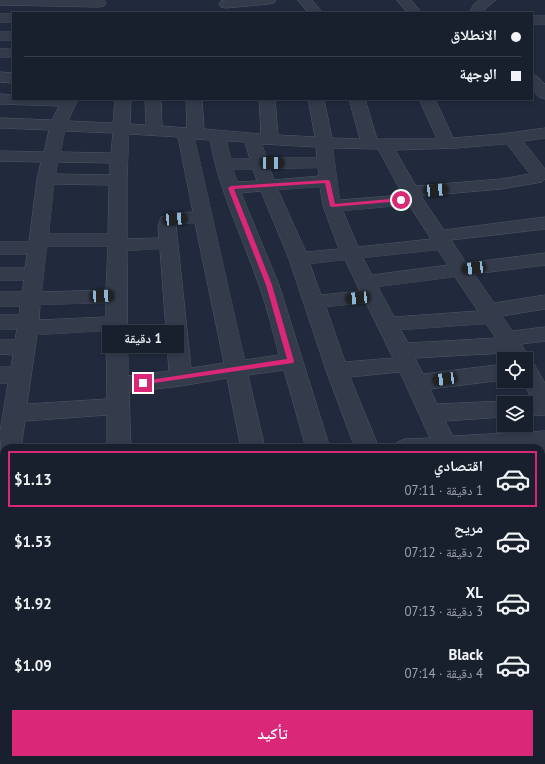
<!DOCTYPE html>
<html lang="ar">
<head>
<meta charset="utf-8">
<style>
	body { margin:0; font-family:"PT Sans","Noto Naskh Arabic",sans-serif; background:#252d39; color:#f1f3f6; direction:rtl; height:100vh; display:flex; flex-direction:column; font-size:15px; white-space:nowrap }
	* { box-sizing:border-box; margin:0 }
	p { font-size:13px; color:#9fa3aa }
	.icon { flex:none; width:22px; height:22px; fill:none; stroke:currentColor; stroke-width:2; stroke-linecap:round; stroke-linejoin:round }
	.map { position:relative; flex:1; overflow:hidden; direction:ltr }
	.sheet { position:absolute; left:0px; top:444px; width:545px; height:320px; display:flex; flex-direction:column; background:#18202d; border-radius:12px 12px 0 0; box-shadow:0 2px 6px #0003,0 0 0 1px #363e49; direction:rtl }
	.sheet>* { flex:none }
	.banner { position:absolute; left:12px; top:12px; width:521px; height:88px; border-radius:0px; box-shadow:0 2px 6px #0003,0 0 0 1px #363e49; direction:rtl; display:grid; align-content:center; height:88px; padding:0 12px; background:#18202d }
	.tools { position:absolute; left:497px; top:352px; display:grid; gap:8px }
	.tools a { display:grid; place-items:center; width:36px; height:36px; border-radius:0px; background:#18202d; box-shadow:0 2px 6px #0003,0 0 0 1px #363e49; font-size:20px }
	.end { position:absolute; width:18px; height:18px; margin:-9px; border:5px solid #db2777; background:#fff; box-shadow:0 0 0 2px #fff }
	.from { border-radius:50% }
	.bubble { position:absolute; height:28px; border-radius:0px; background:#18202d; box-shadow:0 2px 6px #0003,0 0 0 1px #363e49; font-size:13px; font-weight:600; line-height:28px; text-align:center; direction:rtl }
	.car { position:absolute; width:12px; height:24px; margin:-12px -6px; border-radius:5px; box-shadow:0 0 3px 1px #0007; background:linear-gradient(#222 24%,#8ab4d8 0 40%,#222 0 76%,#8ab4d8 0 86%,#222 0) }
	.banner b { display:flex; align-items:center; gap:14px; height:38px; font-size:15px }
	.banner b+b { border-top:1px solid #363e49 }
	.banner i { width:10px; height:10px; background:#f1f3f6 }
	ul { padding:7px 0 0; list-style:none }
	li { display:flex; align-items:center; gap:12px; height:56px; margin:0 8px 6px; padding:0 4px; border:2px solid transparent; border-radius:0px }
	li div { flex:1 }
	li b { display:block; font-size:15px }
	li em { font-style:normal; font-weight:600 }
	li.selected { border-color:#db2777 }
	li>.icon { width:36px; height:36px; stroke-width:1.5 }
	.action { display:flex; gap:8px; margin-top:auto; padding:8px 12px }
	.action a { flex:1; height:46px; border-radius:0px; background:#db2777; color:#fff; font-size:16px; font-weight:600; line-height:46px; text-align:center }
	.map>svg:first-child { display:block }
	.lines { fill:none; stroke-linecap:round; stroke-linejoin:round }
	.minor-casing { stroke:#4f5766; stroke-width:1 }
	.minor { fill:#343c4c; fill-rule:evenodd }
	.route { fill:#db2777 }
</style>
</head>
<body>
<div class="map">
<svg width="545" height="764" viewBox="0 0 545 764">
	<rect width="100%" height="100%" fill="#202a3c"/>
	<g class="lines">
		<g class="minor-casing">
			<path id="minor" d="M0,0H104L106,3L104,6L99,7L0,5Z
				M225,0H276L274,3L269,4L226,8L221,7L219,4L221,1Z
				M298,0H312L323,13H309Z
				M397,0H411L422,13H408Z
				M480,0H496L485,9L483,13H469L474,4Z
				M0,14H13V22H0Z
				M532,16H545V24H532Z
				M0,32H13V40H0Z
				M0,49H13V57H0Z
				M0,72L13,73V83L0,82Z
				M532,74L537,76L545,84V99L539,97L532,89Z
				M0,94L13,95V99H78L68,121L113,123L115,99H131L130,124L146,125L145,99H161L162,126L187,128L186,99H202L204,129L261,134L259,99H275L278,135L315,137L308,99H324L332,138L360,139L349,99H365L377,139H437L419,99H435L453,138L501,134L545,128V138L523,141L545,169V179L542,182L501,189L421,196L444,230L545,217V229L451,240L466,263L545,253V265L474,274L494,303L545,295V309L502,316L512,331L545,327V341L521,344L531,359L529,362L534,364L545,383V415L526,416V403H518L532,399L522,381H526V359H509L505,353L415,358L423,374L504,364V380L430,389L437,404L504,401L512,403H504V417L445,421L453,436L545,431V449L393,448L397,442L405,439L430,438L400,372L350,377L379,448H355L326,370L289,259L261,191L241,193L279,285L330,448H306L284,370L248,375L265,448H241L227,378L181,386L129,392L131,448H107V415L25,421L21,448H4V455L1,454L0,432L8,383H0V367H11L13,355L0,354V340H15L17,329H0V315H19L20,306H0V292H22L24,280H0V268H25L27,254H0V242H29L37,179L41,162L0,161V151L44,152L49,130L0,128V118L52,120L59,106L0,104ZM65,131L113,133L111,153L61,152ZM129,134L178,137L193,212L175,213L161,217L158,226L159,238L127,239V180ZM195,139L210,140C219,191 242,236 259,285C267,307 273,332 279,355L245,360ZM227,141L245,142L250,159H231ZM262,144L316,147L317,158H267ZM507,144L530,174L501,179L416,186L395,150L457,148ZM333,148L378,149L403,195L340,200ZM58,162L110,163V175L56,174ZM318,168L319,176L274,180L270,169ZM233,169H253L257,181L238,182ZM54,184L109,185L108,234H49ZM320,187L323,206L339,249L306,252L278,190ZM409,205L431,239L358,247L343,211ZM195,223L224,363L191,368L176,226L177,224ZM47,246H108L106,290L42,292ZM160,249L169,371L128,376L127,251ZM438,250L448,265L372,275L363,258ZM345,260L360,291L321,295L310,264ZM455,277L478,311L394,317L378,287ZM106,303V317L39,320L40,305ZM366,303L393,358L345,362L326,307ZM486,324L496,338L408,343L401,330ZM106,331L107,399L27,404L37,335Z
				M4,483V541L0,542V485Z
				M545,528V550L541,551V529Z
				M541,598H545V622H541Z
				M545,665V691L541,692V666Z
				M0,678H4V706H0Z
				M115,760H201L199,764H117Z
				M440,760H470L472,764H442Z"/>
		</g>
		<use href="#minor" class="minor"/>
	</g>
	<path class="route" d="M328,180L330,181L335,204L401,198L403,200L401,201L332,207L330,206L325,183L234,189L272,285L294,361L293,363L140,385V381H143L287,359L266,285L228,188L231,186Z"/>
</svg>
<div class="tools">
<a><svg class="icon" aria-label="locate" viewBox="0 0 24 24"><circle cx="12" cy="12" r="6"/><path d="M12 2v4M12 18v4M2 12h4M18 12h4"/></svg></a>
<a><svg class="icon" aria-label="layers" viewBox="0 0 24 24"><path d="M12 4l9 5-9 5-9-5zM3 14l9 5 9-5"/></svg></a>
</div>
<i class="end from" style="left:401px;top:200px"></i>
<i class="end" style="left:143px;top:383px"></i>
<div class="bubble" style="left:102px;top:325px;width:82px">1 دقيقة</div>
<i class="car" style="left:272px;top:163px;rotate:90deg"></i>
<i class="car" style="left:436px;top:190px;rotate:86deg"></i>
<i class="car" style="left:175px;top:219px;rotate:86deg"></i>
<i class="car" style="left:474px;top:268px;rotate:263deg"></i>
<i class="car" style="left:102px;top:296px;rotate:87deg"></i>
<i class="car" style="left:358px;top:298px;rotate:265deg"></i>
<i class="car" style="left:445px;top:379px;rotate:263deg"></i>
<div class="banner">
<b><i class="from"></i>الانطلاق</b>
<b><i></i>الوجهة</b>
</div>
<section class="sheet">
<ul>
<li class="selected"><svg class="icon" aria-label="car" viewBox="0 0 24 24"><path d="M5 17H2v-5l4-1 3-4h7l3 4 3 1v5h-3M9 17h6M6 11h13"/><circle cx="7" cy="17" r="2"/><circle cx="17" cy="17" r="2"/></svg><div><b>اقتصادي</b><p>1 دقيقة · 07:11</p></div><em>$1.13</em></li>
<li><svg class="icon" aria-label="car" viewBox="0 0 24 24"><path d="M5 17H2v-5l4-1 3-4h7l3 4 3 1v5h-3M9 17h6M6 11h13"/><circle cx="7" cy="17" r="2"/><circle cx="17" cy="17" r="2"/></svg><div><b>مريح</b><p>2 دقيقة · 07:12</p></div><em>$1.53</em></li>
<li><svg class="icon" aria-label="car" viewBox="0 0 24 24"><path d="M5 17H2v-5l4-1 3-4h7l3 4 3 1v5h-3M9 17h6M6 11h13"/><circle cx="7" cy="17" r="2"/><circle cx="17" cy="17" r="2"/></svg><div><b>XL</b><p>3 دقيقة · 07:13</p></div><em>$1.92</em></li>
<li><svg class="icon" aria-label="car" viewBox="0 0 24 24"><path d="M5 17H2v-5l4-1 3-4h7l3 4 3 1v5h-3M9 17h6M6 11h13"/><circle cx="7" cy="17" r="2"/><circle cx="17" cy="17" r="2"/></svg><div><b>Black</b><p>4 دقيقة · 07:14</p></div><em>$1.09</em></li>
</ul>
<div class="action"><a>تأكيد</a></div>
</section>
</div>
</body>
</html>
